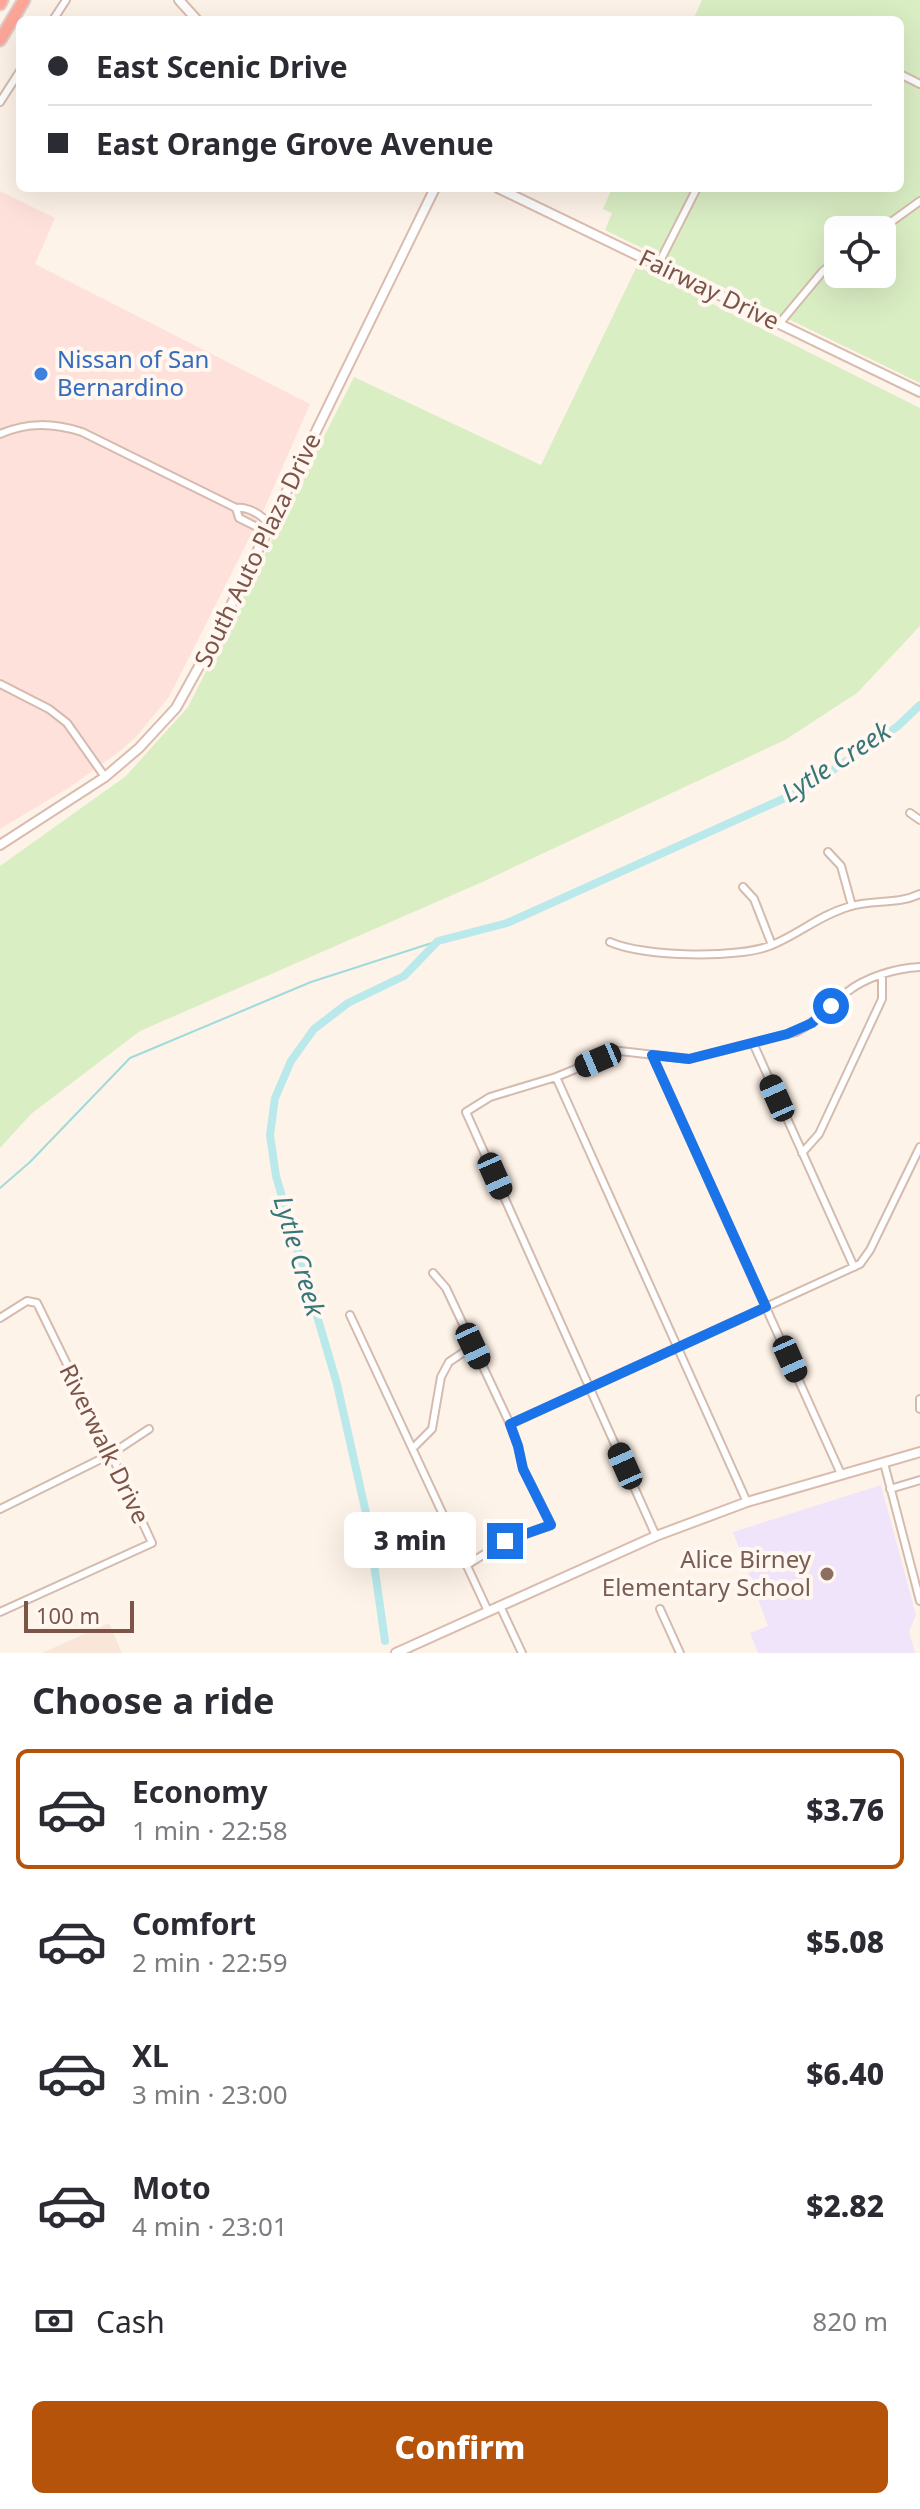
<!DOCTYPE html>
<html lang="en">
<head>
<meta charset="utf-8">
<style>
	body { margin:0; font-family:"Noto Sans",sans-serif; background:#f2f2f3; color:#2b2b33; height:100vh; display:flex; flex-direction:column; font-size:30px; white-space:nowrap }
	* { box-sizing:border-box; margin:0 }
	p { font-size:26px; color:#7c7c81 }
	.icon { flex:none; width:44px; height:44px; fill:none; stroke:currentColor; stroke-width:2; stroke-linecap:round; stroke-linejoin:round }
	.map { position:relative; height:1653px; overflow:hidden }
	.sheet { display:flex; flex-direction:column; background:#fff; flex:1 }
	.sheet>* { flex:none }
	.hud { position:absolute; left:16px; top:16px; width:888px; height:176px; border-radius:12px; box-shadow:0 8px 32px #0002; display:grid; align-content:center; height:176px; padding:0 32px; background:#fff }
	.tools { position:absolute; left:824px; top:216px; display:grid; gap:16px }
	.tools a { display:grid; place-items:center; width:72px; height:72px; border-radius:12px; background:#fff; box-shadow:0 8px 32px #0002; font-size:40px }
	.scale { position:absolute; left:24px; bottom:20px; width:110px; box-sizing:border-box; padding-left:8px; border:4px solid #7c5448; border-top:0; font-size:22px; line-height:28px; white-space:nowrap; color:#7c5448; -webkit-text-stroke:6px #fff7f0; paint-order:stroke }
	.end { position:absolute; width:36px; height:36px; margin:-18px; border:10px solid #1a73e8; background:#fff; box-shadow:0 0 0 4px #fff }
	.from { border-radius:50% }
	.bubble { position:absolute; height:56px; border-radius:12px; background:#fff; box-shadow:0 8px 32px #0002; font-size:26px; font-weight:800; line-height:56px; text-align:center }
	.car { position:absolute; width:24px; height:48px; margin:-24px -12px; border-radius:10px; box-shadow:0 0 6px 2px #0007; background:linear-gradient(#222 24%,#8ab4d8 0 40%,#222 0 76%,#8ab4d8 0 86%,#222 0) }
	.hud b { display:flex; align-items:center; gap:28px; height:76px; font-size:30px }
	.hud b+b { border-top:2px solid #e1e1e2 }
	.hud i { width:20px; height:20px; background:#2b2b33 }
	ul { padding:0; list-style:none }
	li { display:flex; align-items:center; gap:24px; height:120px; margin:0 16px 12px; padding:0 16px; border:4px solid transparent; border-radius:12px }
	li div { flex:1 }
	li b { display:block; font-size:30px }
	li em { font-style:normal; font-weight:800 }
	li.active { border-color:#b45309 }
	li>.icon { width:72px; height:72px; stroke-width:1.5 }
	h2 { padding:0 32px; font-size:36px; line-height:96px }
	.pay { display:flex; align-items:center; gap:20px; height:88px; padding:0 32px; font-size:30px }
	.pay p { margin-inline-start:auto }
	.button { display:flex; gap:16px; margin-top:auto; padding:16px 32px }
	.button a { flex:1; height:92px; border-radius:12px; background:#b45309; color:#fff; font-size:32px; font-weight:800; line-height:92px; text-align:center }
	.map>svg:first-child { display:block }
	.residential { fill:#f9e6d8 }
	.commercial { fill:#ffe1db }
	.education { fill:#f0e4fb }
	.green { fill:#daeec4; fill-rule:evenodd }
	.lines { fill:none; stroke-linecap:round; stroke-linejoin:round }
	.stream { stroke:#9fdbdd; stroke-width:2 }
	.canal { stroke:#b9e9eb; stroke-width:8 }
	.street-casing { stroke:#d5bbae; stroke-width:10 }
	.secondary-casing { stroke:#dabcae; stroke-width:12 }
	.highway-casing { stroke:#dacfcc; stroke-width:15 }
	.street { stroke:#fff; stroke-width:6 }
	.secondary { stroke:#fff; stroke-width:8 }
	.highway { stroke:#fea799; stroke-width:11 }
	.route { stroke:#1a73e8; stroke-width:10 }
	.shop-dot { fill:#3f7fe0; stroke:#fff7f0; stroke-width:3 }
	.education-dot { fill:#8d6e63; stroke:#fff7f0; stroke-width:3 }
	.labels { text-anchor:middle; stroke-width:8; stroke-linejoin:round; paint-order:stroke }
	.street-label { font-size:24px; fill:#7c5448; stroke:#fff7f0 }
	.shop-label { font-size:24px; fill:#366cbe; stroke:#fff7f0; text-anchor:start }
	.education-label { font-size:24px; fill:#785e54; stroke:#fff7f0; text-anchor:end }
	.water-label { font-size:26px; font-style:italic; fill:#37777a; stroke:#fff7f0 }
</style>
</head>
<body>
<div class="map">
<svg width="920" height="1653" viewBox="0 0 920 1653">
	<rect width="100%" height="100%" fill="#fef3e8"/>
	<path class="residential" d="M109,1623L122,1653H42Z"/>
	<path class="commercial" d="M0,191L55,218L35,264L310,404L265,507L169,697L135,738L116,754L70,787L0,829Z"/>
	<path class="education" d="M881,1485L916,1615L909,1631L915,1653H758L750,1633L768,1626L733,1532Z"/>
	<path class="green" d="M702,0H920V383L605,230L612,213L603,209L612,188H900V20H693ZM838,230H882V274H838Z
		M637,266L920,408V626L857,693L785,740L480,883L140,1031L31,1114L0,1148V866L126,776L188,707L354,377L541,465Z"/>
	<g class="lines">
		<path class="stream" d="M0,1188L30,1162L130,1058L311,982L438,941"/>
		<path class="canal" d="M385,1641L368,1522L337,1384L276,1176L270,1135L275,1098L291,1061L314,1029L348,1003L404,976L438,941L507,923L805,789L898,726L920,705"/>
		<g class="street-casing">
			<path id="street" d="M53,20L66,0
				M900,74L920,84
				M0,102L20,71
				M880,230L920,201
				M658,265L697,188
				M779,324L823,271L838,260
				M0,434C28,422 53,423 82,432L236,508C247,506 263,515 269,525L259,528L239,518L236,508
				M0,684L49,709L67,723L105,777
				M910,813L920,820
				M828,852L841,866L852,906
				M743,887L754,899L772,945
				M610,942C643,957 739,959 772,945C799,934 820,915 848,907C872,899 897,905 920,894
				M753,1043L854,1267
				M652,1055L841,1474
				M556,1077L747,1502
				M802,1153L819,1134L882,999V975
				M433,1273L446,1288L510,1424L518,1446L523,1469L551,1525L505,1541L467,1565
				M350,1315L488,1611
				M0,1318L27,1301L37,1303L111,1454L152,1543L0,1612
				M920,1399V1409
				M510,1424L860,1264L870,1250L920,1147
				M413,1448L432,1429L441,1377L449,1362L473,1346
				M884,1463L920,1601
				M890,1489L920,1480
				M0,1509L111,1454L149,1429
				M656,1536L466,1112L490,1097L556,1077L620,1051L689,1059L796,1032C816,1022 830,1006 847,992C866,977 896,968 920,967
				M500,1606L522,1653
				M660,1609L680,1653"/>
		</g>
		<g class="secondary-casing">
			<path id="secondary" d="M179,0L197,20
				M498,188L920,392
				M0,845L105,777L139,748L176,708L217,634L435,188
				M396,1653L656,1536L747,1502L920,1452"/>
		</g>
		<g class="highway-casing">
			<path id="highway" d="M0,4L2,0
				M0,40L24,0"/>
		</g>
		<use href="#street" class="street"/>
		<use href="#secondary" class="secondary"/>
		<use href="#highway" class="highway"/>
	</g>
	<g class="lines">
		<path class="route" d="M505,1541L551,1525L523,1469L518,1446L510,1424L766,1307L652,1055L689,1059L787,1034L812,1023L831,1006"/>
	</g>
	<circle class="shop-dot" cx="41" cy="374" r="8"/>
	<circle class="education-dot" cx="827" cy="1574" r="8"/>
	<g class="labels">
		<g class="street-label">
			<text transform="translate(709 290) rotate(26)" y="8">Fairway Drive</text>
			<text transform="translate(258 550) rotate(-64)" y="8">South Auto Plaza Drive</text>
			<text transform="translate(104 1444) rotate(64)" y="8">Riverwalk Drive</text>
		</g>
		<g class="shop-label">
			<text x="57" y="368">Nissan of San<tspan x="57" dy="28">Bernardino</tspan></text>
		</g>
		<g class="education-label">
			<text x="811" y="1568">Alice Birney<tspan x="811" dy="28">Elementary School</tspan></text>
		</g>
		<g class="water-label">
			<text transform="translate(836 762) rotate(-33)" y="9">Lytle Creek</text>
			<text transform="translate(299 1256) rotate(74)" y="9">Lytle Creek</text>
		</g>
	</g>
</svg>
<div class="tools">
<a><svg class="icon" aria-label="locate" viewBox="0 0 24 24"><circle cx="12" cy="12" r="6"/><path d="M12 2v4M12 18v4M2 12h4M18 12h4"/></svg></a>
</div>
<div class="scale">100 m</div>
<i class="end from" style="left:831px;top:1006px"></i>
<i class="end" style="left:505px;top:1541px"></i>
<div class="bubble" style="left:344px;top:1512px;width:132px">3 min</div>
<i class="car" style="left:598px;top:1060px;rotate:247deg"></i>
<i class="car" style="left:777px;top:1098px;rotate:336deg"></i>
<i class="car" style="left:495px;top:1176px;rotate:156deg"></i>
<i class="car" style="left:473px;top:1346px;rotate:155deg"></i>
<i class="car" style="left:790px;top:1359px;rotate:156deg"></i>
<i class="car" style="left:625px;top:1466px;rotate:336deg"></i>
<div class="hud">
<b><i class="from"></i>East Scenic Drive</b>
<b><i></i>East Orange Grove Avenue</b>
</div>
</div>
<section class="sheet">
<h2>Choose a ride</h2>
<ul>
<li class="active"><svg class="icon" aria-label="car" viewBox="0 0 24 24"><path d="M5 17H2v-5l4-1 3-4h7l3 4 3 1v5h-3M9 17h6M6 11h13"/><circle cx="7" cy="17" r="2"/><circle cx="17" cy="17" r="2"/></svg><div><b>Economy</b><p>1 min · 22:58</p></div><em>$3.76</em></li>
<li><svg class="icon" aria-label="car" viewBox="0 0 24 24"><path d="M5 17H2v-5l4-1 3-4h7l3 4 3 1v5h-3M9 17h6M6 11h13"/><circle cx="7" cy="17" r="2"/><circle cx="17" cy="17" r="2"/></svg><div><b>Comfort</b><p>2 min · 22:59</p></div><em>$5.08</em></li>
<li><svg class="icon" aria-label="car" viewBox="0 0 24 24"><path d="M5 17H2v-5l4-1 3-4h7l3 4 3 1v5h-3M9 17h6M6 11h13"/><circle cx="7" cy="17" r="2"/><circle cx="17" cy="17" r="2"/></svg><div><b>XL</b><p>3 min · 23:00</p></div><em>$6.40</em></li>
<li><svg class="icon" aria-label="car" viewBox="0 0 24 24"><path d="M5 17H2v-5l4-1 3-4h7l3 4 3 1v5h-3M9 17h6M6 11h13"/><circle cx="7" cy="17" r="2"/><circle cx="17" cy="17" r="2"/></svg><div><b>Moto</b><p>4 min · 23:01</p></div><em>$2.82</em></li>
</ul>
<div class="pay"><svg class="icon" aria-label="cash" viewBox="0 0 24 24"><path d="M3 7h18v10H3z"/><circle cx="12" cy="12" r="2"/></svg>Cash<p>820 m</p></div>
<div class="button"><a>Confirm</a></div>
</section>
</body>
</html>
